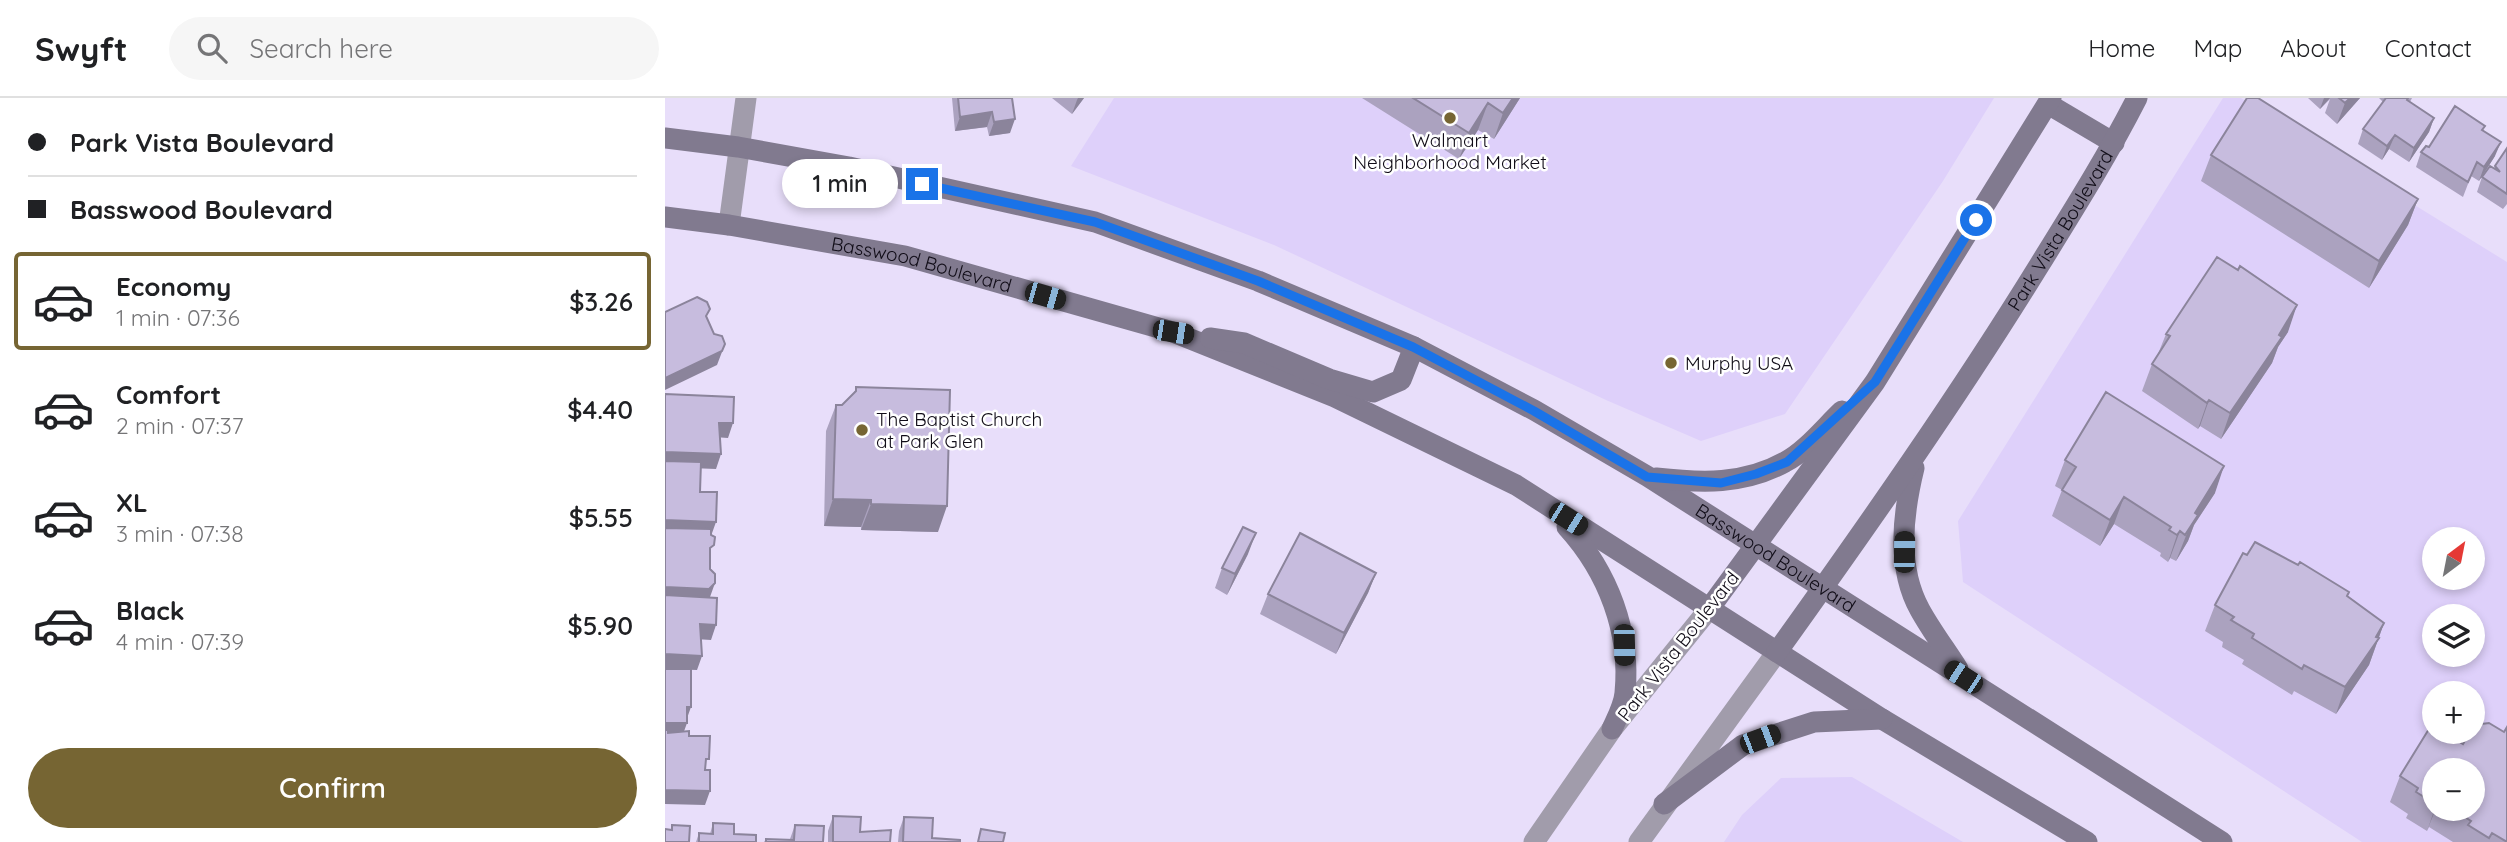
<!DOCTYPE html>
<html lang="en">
<head>
<meta charset="utf-8">
<style>
	body { margin:0; font-family:Quicksand,sans-serif; background:#f6f6f6; color:#202124; height:100vh; display:flex; flex-direction:column; font-size:26px; white-space:nowrap }
	* { box-sizing:border-box; margin:0 }
	p { font-size:23px; color:#757577 }
	.icon { flex:none; width:38px; height:38px; fill:none; stroke:currentColor; stroke-width:2; stroke-linecap:round; stroke-linejoin:round }
	.map { position:relative; flex:1; overflow:hidden }
	.drawer { display:flex; flex-direction:column; background:#fff; width:665px }
	.drawer>* { flex:none }
	.guide { display:grid; align-content:center; height:154px; padding:0 28px; background:#fff }
	.needle { width:46px; rotate:32deg }
	.fabs { position:absolute; left:1757px; top:429px; display:grid; gap:14px }
	.fabs a { display:grid; place-items:center; width:63px; height:63px; border-radius:50%; background:#fff; box-shadow:0 4px 10px #0003; font-size:35px }
	.end { position:absolute; width:32px; height:32px; margin:-16px; border:9px solid #1a73e8; background:#fff; box-shadow:0 0 0 4px #fff }
	.from { border-radius:50% }
	.bubble { position:absolute; height:49px; border-radius:24px; background:#fff; box-shadow:0 4px 10px #0003; font-size:23px; font-weight:600; line-height:49px; text-align:center }
	.car { position:absolute; width:21px; height:42px; margin:-21px -10px; border-radius:9px; box-shadow:0 0 5px 2px #0007; background:linear-gradient(#222 24%,#8ab4d8 0 40%,#222 0 76%,#8ab4d8 0 86%,#222 0) }
	.guide b { display:flex; align-items:center; gap:24px; height:66px; font-size:26px }
	.guide b+b { border-top:2px solid #e0e0e0 }
	.guide i { width:18px; height:18px; background:#202124 }
	ul { padding:0; list-style:none }
	li { display:flex; align-items:center; gap:21px; height:98px; margin:0 14px 10px; padding:0 14px; border:4px solid transparent; border-radius:7px }
	li div { flex:1 }
	li b { display:block; font-size:26px }
	li em { font-style:normal; font-weight:600 }
	li.current { border-color:#766533 }
	li>.icon { width:63px; height:63px; stroke-width:1.5 }
	.action { display:flex; gap:14px; margin-top:auto; padding:14px 28px }
	.action a { flex:1; height:80px; border-radius:42px; background:#766533; color:#fff; font-size:28px; font-weight:600; line-height:80px; text-align:center }
	header { display:flex; align-items:center; gap:42px; box-sizing:border-box; height:98px; padding:0 35px; background:#fff; border-bottom:2px solid #e0e0e0 }
	header strong { font-size:33px }
	nav { display:flex; gap:38px; margin-inline-start:auto; font-size:24px }
	.search { width:490px; height:63px; background:#f6f6f6; display:flex; align-items:center; gap:18px; box-sizing:border-box; padding:0 24px; border-radius:38px; color:#757577; font-size:26px }
	main { display:flex; flex:1; min-height:0 }
	.map>svg:first-child { display:block }
	.built { fill:#ded0fa; fill-rule:evenodd }
	.lines { fill:none; stroke-linecap:round; stroke-linejoin:round }
	.minor { stroke:#a19cab; stroke-width:21 }
	.tertiary { stroke:#a19cab; stroke-width:21 }
	.secondary { stroke:#817a8f; stroke-width:21 }
	.wall { fill:#aba2bf; fill-rule:evenodd }
	.shaded-wall { fill:#8b849b }
	.building { fill:#c7bcde; stroke:#8b849b; stroke-width:2 }
	.route { stroke:#1a73e8; stroke-width:9 }
	.poi-dot { fill:#766533; stroke:#fff; stroke-width:2.5 }
	.labels { text-anchor:middle; stroke-width:5; stroke-linejoin:round; paint-order:stroke }
	.poi-label { font-size:19px; fill:#100c17; stroke:#fff; text-anchor:start }
	.street-label { font-size:19px; fill:#100c17; stroke:#fff }
</style>
</head>
<body>
<header>
<strong>Swyft</strong>
<div class="search"><svg class="icon" aria-label="search" viewBox="0 0 24 24"><circle cx="10" cy="10" r="6"/><path d="M15 15l6 6"/></svg>Search here</div>
<nav><a>Home</a><a>Map</a><a>About</a><a>Contact</a></nav>
</header>
<main>
<section class="drawer">
<div class="guide">
<b><i class="from"></i>Park Vista Boulevard</b>
<b><i></i>Basswood Boulevard</b>
</div>
<ul>
<li class="current"><svg class="icon" aria-label="car" viewBox="0 0 24 24"><path d="M5 17H2v-5l4-1 3-4h7l3 4 3 1v5h-3M9 17h6M6 11h13"/><circle cx="7" cy="17" r="2"/><circle cx="17" cy="17" r="2"/></svg><div><b>Economy</b><p>1 min · 07:36</p></div><em>$3.26</em></li>
<li><svg class="icon" aria-label="car" viewBox="0 0 24 24"><path d="M5 17H2v-5l4-1 3-4h7l3 4 3 1v5h-3M9 17h6M6 11h13"/><circle cx="7" cy="17" r="2"/><circle cx="17" cy="17" r="2"/></svg><div><b>Comfort</b><p>2 min · 07:37</p></div><em>$4.40</em></li>
<li><svg class="icon" aria-label="car" viewBox="0 0 24 24"><path d="M5 17H2v-5l4-1 3-4h7l3 4 3 1v5h-3M9 17h6M6 11h13"/><circle cx="7" cy="17" r="2"/><circle cx="17" cy="17" r="2"/></svg><div><b>XL</b><p>3 min · 07:38</p></div><em>$5.55</em></li>
<li><svg class="icon" aria-label="car" viewBox="0 0 24 24"><path d="M5 17H2v-5l4-1 3-4h7l3 4 3 1v5h-3M9 17h6M6 11h13"/><circle cx="7" cy="17" r="2"/><circle cx="17" cy="17" r="2"/></svg><div><b>Black</b><p>4 min · 07:39</p></div><em>$5.90</em></li>
</ul>
<div class="action"><a>Confirm</a></div>
</section>
<div class="map">
<svg width="1842" height="744" viewBox="0 0 1842 744">
	<rect width="100%" height="100%" fill="#e8defa"/>
	<path class="built" d="M449,0H1329L1278,83L1120,316L1036,343L941,302L609,147L406,68Z
		M1558,0H1576L1842,164V744H1697L1298,484L1293,423ZM1769,441H1808V480H1769ZM1769,518H1808V556H1769ZM1769,595H1808V634H1769ZM1769,672H1808V710H1769Z
		M1187,679L1298,744H1059L1077,717L1116,680Z"/>
	<g class="lines">
		<path class="minor" d="M64,127L81,0"/>
		<path class="tertiary" d="M869,744L947,631L1044,511
			M974,744L1112,554"/>
		<g class="secondary">
			<path d="M1383,6L1449,45"/>
			<path id="s1" d="M0,40L73,49L184,69L430,124L593,183L749,249L869,312L982,378L1557,744"/>
			<path id="s2" d="M0,119L64,127L240,158L508,234L670,299L851,387L1217,621L1422,744"/>
			<path d="M545,240L579,245L664,281L708,294L736,282L749,249"/>
			<path d="M1249,370C1238,415 1231,469 1255,512C1266,532 1281,552 1293,571"/>
			<path d="M991,380C1036,385 1079,387 1120,364C1141,353 1160,329 1177,313"/>
			<path d="M902,429C943,474 966,534 960,595C959,607 952,620 947,631"/>
			<path d="M1044,511L1210,284L1386,0"/>
			<path id="s3" d="M1112,554C1203,427 1293,299 1375,166C1409,111 1443,57 1472,0"/>
			<path d="M999,706L1078,647L1149,624L1217,621"/>
		</g>
	</g>
	<path class="wall" d="M287,0H347L345,35L324,38L322,29L290,33Z
		M387,0H419L407,16Z
		M697,0H855L829,41L813,32L794,61Z
		M1643,0H1695L1672,26L1660,15L1665,1L1655,11Z
		M1714,0H1747L1745,4L1769,20L1764,34L1744,64L1724,51L1717,62L1693,46L1698,31L1718,4Z
		M1820,28L1818,33L1830,58L1814,83L1806,78L1798,99L1751,69L1756,54L1764,49Z
		M1842,50V106L1838,111L1812,94L1817,79L1829,70Z
		M1546,57L1753,101L1743,127L1704,190L1536,83Z
		M1623,234L1613,249L1607,265L1556,341L1535,328L1533,331L1477,293L1487,266L1493,256L1501,236Z
		M191,289L273,434L196,432V429L159,428L161,333L171,307H177L189,295Z
		M1400,362L1550,395L1529,427L1523,443L1511,463L1505,460L1503,464L1495,458L1496,455L1449,426L1435,448L1387,418L1397,392L1390,388Z
		M583,456L562,497L550,490L557,470Z
		M1582,457L1683,498L1719,525L1704,567L1671,616L1629,593L1627,597L1577,566L1579,562L1557,549L1558,544L1540,533L1550,507Z
		M711,475L703,495L671,556L595,516L603,496Z
		M1839,634L1842,744H1788L1764,729L1762,733L1741,720L1743,716L1725,704L1735,678L1798,646ZM1769,672L1808,710H1769Z
		M168,718L195,734L225,744H163V733Z
		M239,719L267,740L295,744H233L234,733Z
		M48,725L69,736L91,744H31L34,735L45,736Z
		M130,727L158,744H99L101,741H125Z"/>
	<path class="shaded-wall" d="M413,0H419L407,16L412,2Z
		M848,0H855L829,41L838,15Z
		M1659,0H1665L1655,11Z
		M1685,0H1695L1672,26L1680,5Z
		M823,5L813,32L794,61L804,35Z
		M327,14L322,29L290,33L295,19Z
		M1769,20L1764,34L1744,64L1749,50Z
		M350,21L345,35L324,38L329,24Z
		M1730,37L1724,51L1717,62L1722,48Z
		M1836,44L1830,58L1814,83L1819,69Z
		M1753,101L1743,127L1704,190L1714,163Z
		M1632,207L1623,234L1613,249L1607,265L1556,341L1565,315Z
		M60,246L52,267L0,292V280Z
		M1544,302L1535,328L1533,331L1542,305Z
		M54,325H68L63,340L49,339Z
		M0,354L56,356L51,371L0,369Z
		M1559,368L1550,395L1529,427L1523,443L1511,463L1530,415Z
		M1459,399L1449,426L1435,448L1445,422Z
		M168,401L206,402L196,429L159,428Z
		M206,406L282,408L273,434L196,432Z
		M0,422L51,424L46,438L0,436Z
		M1515,433L1505,460L1503,464L1512,437Z
		M591,435L583,456L562,497L570,476Z
		M711,475L703,495L671,556L679,535Z
		M50,485L45,499L0,504V489Z
		M1719,525L1704,567L1671,616L1680,589Z
		M35,526L51,527L46,542L30,541Z
		M0,556L37,558L32,572L0,571Z
		M22,609H26L21,623Z
		M0,625H22L17,639H0Z
		M0,692L45,693L40,707L0,706Z
		M1770,710H1771L1762,733Z"/>
	<path class="building" d="M293,0H347L350,21L329,24L327,14L295,19Z
		M748,0H848L838,15L823,5L804,35Z
		M1582,0H1593L1753,101L1714,163L1546,57Z
		M1674,0H1685L1680,5Z
		M1721,0H1743L1742,2L1769,20L1749,50L1730,37L1722,48L1698,31Z
		M1790,8L1820,28L1817,32L1836,44L1819,69L1812,64L1803,84L1756,54L1761,48L1764,49Z
		M1842,50V96L1817,79L1825,68L1835,74L1830,68Z
		M1552,159L1573,172L1575,168L1632,207L1614,237L1617,239L1565,315L1544,302L1542,305L1487,266L1505,238L1501,236Z
		M32,199L42,204L45,211L41,218L49,236L57,238L60,246L57,253L0,280V214Z
		M191,289L285,292L282,408L206,406V402L168,401L171,307H177L191,293Z
		M1441,294L1559,368L1530,415L1533,417L1520,437L1515,433L1512,437L1504,432L1506,429L1459,399L1445,422L1397,392L1411,369L1400,362Z
		M0,296L69,299L68,325H54L56,356L0,354Z
		M0,363L36,364L35,394H52L51,424L0,422Z
		M578,429L591,435L570,476L557,470Z
		M0,430L46,431V437L50,439L49,447L45,450V471L50,476V485L44,491L0,489Z
		M635,435L711,475L679,535L603,496Z
		M1590,444L1633,467L1635,464L1684,494L1682,498L1719,525L1711,539L1714,540L1680,589L1639,567L1637,571L1587,540L1589,536L1566,522L1569,519L1550,507L1578,455L1582,457Z
		M0,497L52,500L51,527L35,526L37,558L0,556Z
		M0,571H26V609H22V625H0Z
		M1824,625L1839,634L1842,629V744L1827,735L1824,740L1803,727L1806,723L1786,710H1808V672H1769V705L1751,694L1753,690L1735,678L1767,626L1769,628V634H1779L1798,646L1805,634H1808L1809,627Z
		M0,632H3V635L24,633V638H45L44,661H41L40,672H45V693L0,692Z
		M168,718L196,719L195,734L226,732L225,744H168Z
		M239,719L268,720L267,740L295,742V744H238Z
		M48,725L69,726V736L91,737V744H34V735L48,736Z
		M7,727L25,728L24,744H0V731L7,732Z
		M130,727L159,728L158,744H101V741L129,742Z
		M316,731L340,735L338,744H313Z"/>
	<g class="lines">
		<path class="route" d="M257,86L430,124L593,183L748,249L869,313L982,379L1056,385L1091,376L1122,364L1210,284L1311,122"/>
	</g>
	<g class="poi-dot">
		<circle cx="785" cy="20" r="7"/>
		<circle cx="1006" cy="265" r="7"/>
		<circle cx="197" cy="332" r="7"/>
	</g>
	<g class="labels">
		<g class="poi-label">
			<text x="785" y="49" text-anchor="middle">Walmart<tspan x="785" dy="22">Neighborhood Market</tspan></text>
			<text x="1020" y="272">Murphy USA</text>
			<text x="211" y="328">The Baptist Church<tspan x="211" dy="22">at Park Glen</tspan></text>
		</g>
		<g class="street-label">
			<text dy="7" stroke="none"><textPath href="#s3" startOffset="508">Park Vista Boulevard</textPath></text>
			<text dy="7" stroke="none"><textPath href="#s2" startOffset="261">Basswood Boulevard</textPath></text>
			<text dy="7" stroke="none"><textPath href="#s1" startOffset="1200">Basswood Boulevard</textPath></text>
			<text transform="translate(1013 548) rotate(-52)" y="7">Park Vista Boulevard</text>
		</g>
	</g>
</svg>
<div class="fabs">
<a><svg class="needle" viewBox="-14 -14 28 28"><path d="M0-13l5 13h-10z" fill="#e53935"/><path d="M0 13l5-13h-10z" fill="#757577"/></svg></a>
<a><svg class="icon" aria-label="layers" viewBox="0 0 24 24"><path d="M12 4l9 5-9 5-9-5zM3 14l9 5 9-5"/></svg></a>
<a>+</a>
<a>−</a>
</div>
<i class="end from" style="left:1311px;top:122px"></i>
<i class="end" style="left:257px;top:86px"></i>
<div class="bubble" style="left:117px;top:61px;width:116px">1 min</div>
<i class="car" style="left:380px;top:198px;rotate:106deg"></i>
<i class="car" style="left:508px;top:234px;rotate:99deg"></i>
<i class="car" style="left:903px;top:421px;rotate:122deg"></i>
<i class="car" style="left:1239px;top:454px;rotate:1deg"></i>
<i class="car" style="left:959px;top:547px;rotate:179deg"></i>
<i class="car" style="left:1298px;top:579px;rotate:303deg"></i>
<i class="car" style="left:1095px;top:641px;rotate:69deg"></i>
</div>
</main>
</body>
</html>
